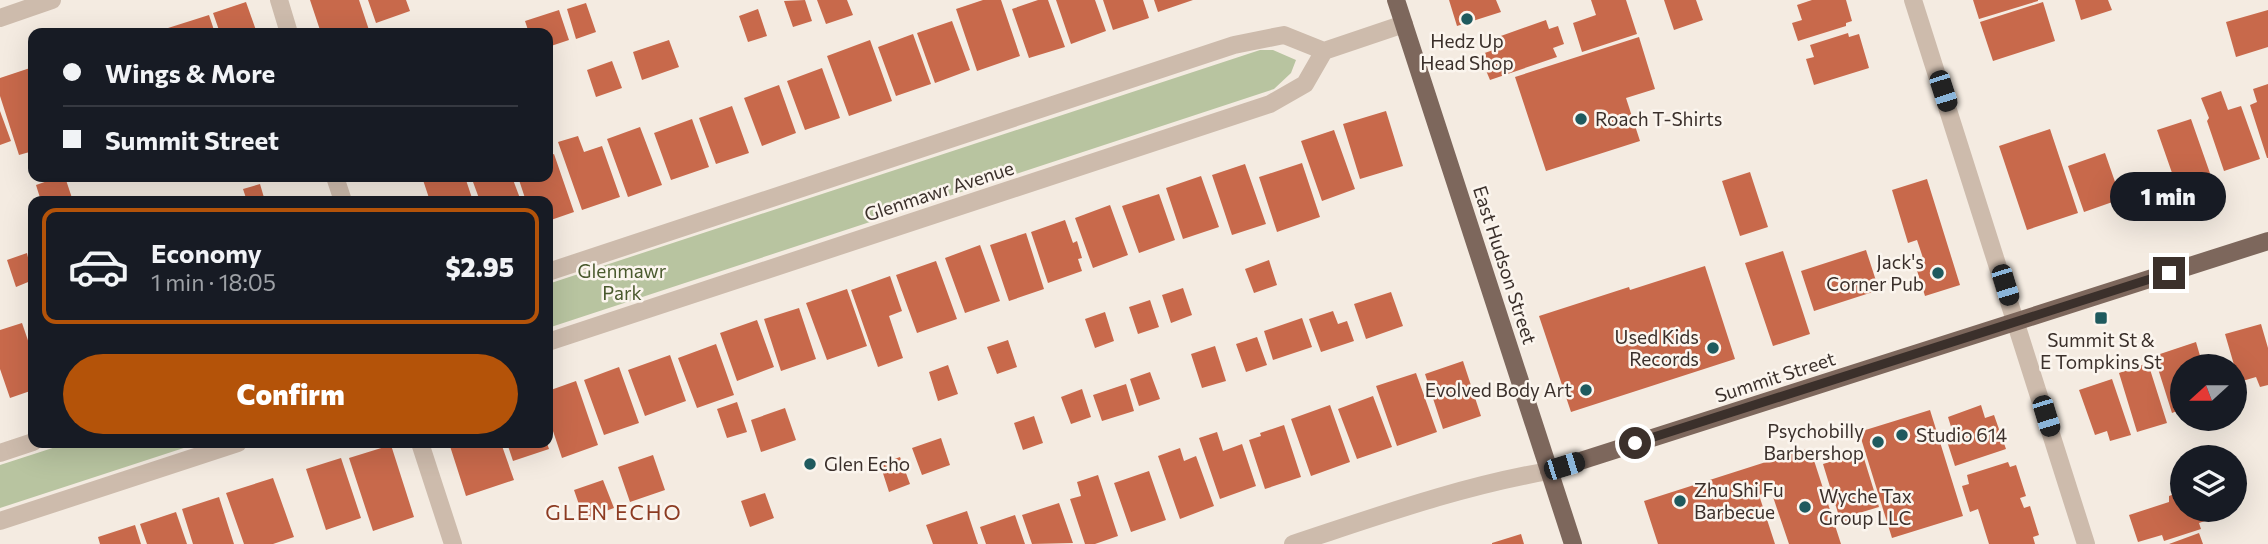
<!DOCTYPE html>
<html lang="en">
<head>
<meta charset="utf-8">
<style>
	body { margin:0; font-family:Commissioner,sans-serif; background:#20242c; color:#f1f3f6; height:100vh; display:flex; flex-direction:column; font-size:26px; white-space:nowrap }
	* { box-sizing:border-box; margin:0 }
	p { font-size:23px; color:#9ea1a6 }
	.icon { flex:none; width:38px; height:38px; fill:none; stroke:currentColor; stroke-width:2; stroke-linecap:round; stroke-linejoin:round }
	.map { position:relative; flex:1; overflow:hidden }
	.sheet { position:absolute; left:28px; top:196px; width:525px; height:252px; display:flex; flex-direction:column; background:#171b24; border-radius:14px; box-shadow:0 7px 28px #0002 }
	.sheet>* { flex:none }
	.hud { position:absolute; left:28px; top:28px; width:525px; height:154px; border-radius:14px; box-shadow:0 7px 28px #0002; display:grid; align-content:center; height:154px; padding:0 35px; background:#171b24 }
	.needle { width:46px; rotate:249deg }
	.buttons { position:absolute; left:2170px; top:354px; display:grid; gap:14px }
	.buttons a { display:grid; place-items:center; width:77px; height:77px; border-radius:50%; background:#171b24; box-shadow:0 7px 28px #0002; font-size:35px }
	.end { position:absolute; width:32px; height:32px; margin:-16px; border:9px solid #3b302b; background:#fff; box-shadow:0 0 0 4px #fff }
	.from { border-radius:50% }
	.bubble { position:absolute; height:49px; border-radius:24px; background:#171b24; box-shadow:0 7px 28px #0002; font-size:23px; font-weight:800; line-height:49px; text-align:center }
	.car { position:absolute; width:21px; height:42px; margin:-21px -10px; border-radius:9px; box-shadow:0 0 5px 2px #0007; background:linear-gradient(#222 24%,#8ab4d8 0 40%,#222 0 76%,#8ab4d8 0 86%,#222 0) }
	.hud b { display:flex; align-items:center; gap:24px; height:66px; font-size:26px }
	.hud b+b { border-top:2px solid #363941 }
	.hud i { width:18px; height:18px; background:#f1f3f6 }
	ul { padding:12px 0 0; list-style:none }
	li { display:flex; align-items:center; gap:21px; height:116px; margin:0 14px 10px; padding:0 21px; border:4px solid transparent; border-radius:14px }
	li div { flex:1 }
	li b { display:block; font-size:26px }
	li em { font-style:normal; font-weight:800 }
	li.selected { border-color:#b45309 }
	li>.icon { width:63px; height:63px; stroke-width:1.5 }
	.cta { display:flex; gap:14px; margin-top:auto; padding:14px 35px }
	.cta a { flex:1; height:80px; border-radius:42px; background:#b45309; color:#fff; font-size:28px; font-weight:800; line-height:80px; text-align:center }
	.map>svg:first-child { display:block }
	.green { fill:#b8c4a0 }
	.building { fill:#c8694b }
	.lines { fill:none; stroke-linecap:round; stroke-linejoin:round }
	.street { stroke:#cdbbac; stroke-width:18 }
	.primary { stroke:#7d675c; stroke-width:18 }
	.route { stroke:#3b302b; stroke-width:9 }
	.poi-dot { fill:#1f5a5e; stroke:#fbf5ee; stroke-width:2.5 }
	.labels { text-anchor:middle; stroke-width:5; stroke-linejoin:round; paint-order:stroke }
	.poi-label { font-size:19px; fill:#3b302b; stroke:#fbf5ee; text-anchor:start }
	.street-label { font-size:19px; fill:#3b302b; stroke:#fbf5ee }
	.park-label { font-size:19px; fill:#4a5a2e; stroke:#fbf5ee }
	.neighbourhood-label { font-size:21px; letter-spacing:2px; fill:#8c3b22; stroke:#fbf5ee }
</style>
</head>
<body>
<div class="map">
<svg width="2268" height="544" viewBox="0 0 2268 544">
	<rect width="100%" height="100%" fill="#f4ebe1"/>
	<path class="green" d="M1260,50H1273L1296,60L1291,73L1274,89L548,328V284Z
		M68,443H199L0,508V465Z"/>
	<path class="building" d="M310,0H359L370,33H321Z
		M368,0H406L410,11L376,23Z
		M805,0L812,21L793,27L784,1Z
		M817,0H847L853,15L826,24Z
		M983,0H1001L1020,56L977,71L956,9Z
		M1038,0H1048L1065,47L1029,58L1012,9Z
		M1056,0H1095L1106,31L1071,44Z
		M1103,0H1143L1149,18L1113,30Z
		M1154,0H1193L1158,12Z
		M1449,0H1496L1501,12L1457,26Z
		M1591,0H1626L1637,34L1582,52L1573,23L1596,15Z
		M1664,0H1696L1703,20L1674,30Z
		M1812,0H1846L1852,21L1846,23V26L1798,41L1792,23L1802,20L1797,5Z
		M1973,0H2038V1L1979,19Z
		M2075,0H2108L2112,10L2081,20Z
		M246,2L257,33H220L213,13Z
		M2043,2L2055,41L1993,61L1980,22Z
		M586,3L596,32L576,39L567,9Z
		M758,9L767,36L748,42L739,16Z
		M559,10L569,40L548,47V33H529L525,21Z
		M2268,10V47L2236,57L2226,22Z
		M209,15L215,33H170L168,28Z
		M1546,20L1549,29L1558,26L1564,44L1553,48L1557,57L1490,80L1485,68L1478,71L1473,57L1502,47L1498,37Z
		M952,21L970,70L935,83L917,33Z
		M1848,33L1849,37L1859,34L1869,68L1814,85L1806,59L1814,57L1810,45Z
		M913,34L931,84L896,96L878,47Z
		M1639,37L1655,89L1626,98L1640,141L1546,171L1515,77Z
		M669,40L679,67L642,80L633,52Z
		M870,40L892,101L849,116L827,56Z
		M612,61L622,88L596,97L587,70Z
		M33,67V151L19,155L0,96V78Z
		M822,68L840,118L805,130L787,81Z
		M2268,84V158H2267L2250,105L2257,102L2253,89Z
		M779,85L796,133L762,146L744,98Z
		M2221,91L2228,110L2241,106L2260,159L2224,171L2207,121L2209,118L2201,98Z
		M732,106L749,153L716,164L699,118Z
		M0,111L11,141L0,145Z
		M1386,111L1403,166L1360,179L1343,124Z
		M692,119L709,167L671,180L654,133Z
		M2191,119L2212,179L2178,190L2157,130Z
		M640,127L662,185L628,197L607,139Z
		M2050,129L2078,213L2027,230L1999,146Z
		M1334,130L1355,189L1322,201L1301,141Z
		M578,136L584,152L602,146L620,197L582,210L558,142Z
		M2105,153L2121,199L2084,212L2068,166Z
		M554,154L574,212L548,221V201H526L518,177H548V156Z
		M1302,163L1320,217L1277,232L1259,177Z
		M1245,164L1266,224L1232,235L1212,175Z
		M1750,172L1768,227L1740,236L1722,181Z
		M1201,176L1219,227L1183,239L1166,188Z
		M59,177H65L73,201H41L36,185Z
		M422,177H465L473,201H430Z
		M489,177H499L500,180L512,177L521,201H480L473,182Z
		M1927,179L1960,285L1925,296L1914,261L1923,258L1917,240L1908,243L1892,190Z
		M260,184L265,201H247L243,189Z
		M1159,194L1175,240L1139,253L1122,206Z
		M1110,205L1128,255L1093,268L1075,218Z
		M1065,220L1073,243L1077,241L1082,258L1078,259L1082,271L1048,283L1031,232Z
		M1026,233L1044,289L1009,301L990,245Z
		M980,245L1000,301L965,313L945,258Z
		M1866,250L1879,290L1814,311L1801,271Z
		M1783,251L1810,334L1773,346L1745,263Z
		M27,253L33,280L16,287L7,260Z
		M1269,260L1277,285L1254,293L1245,269Z
		M936,261L957,319L917,333L896,275Z
		M1705,266L1735,359L1571,412L1539,316L1629,287L1630,290Z
		M890,276L902,311L889,316L903,358L878,367L851,290Z
		M1183,288L1192,315L1171,323L1162,295Z
		M847,289L867,346L827,360L806,303Z
		M1391,292L1403,326L1366,339L1354,304Z
		M1150,300L1159,327L1138,334L1129,307Z
		M799,308L816,359L781,371L764,319Z
		M1333,311L1338,324L1347,321L1354,341L1321,352L1309,319Z
		M1105,312L1114,341L1095,348L1085,319Z
		M1302,318L1312,347L1273,360L1264,331Z
		M757,320L774,367L737,381L720,333Z
		M22,323L33,355V390L10,398L0,369V330Z
		M2261,324L2268,348V385L2260,387L2256,377L2239,382L2225,334Z
		M1257,337L1267,365L1246,372L1236,344Z
		M1008,340L1017,367L997,374L987,347Z
		M2196,342L2203,366H2182V409L2172,413L2154,356Z
		M716,344L734,395L697,408L678,358Z
		M1215,346L1226,381L1202,388L1191,354Z
		M670,355L686,401L645,416L628,370Z
		M1463,361L1481,416L1443,429L1425,374Z
		M2148,363L2167,423L2137,432L2119,373Z
		M948,365L958,394L938,401L929,372Z
		M619,367L639,423L604,435L584,380Z
		M1150,372L1160,399L1139,406L1130,379Z
		M1416,373L1437,432L1397,446L1376,386Z
		M2112,379L2131,435L2110,441L2107,431L2095,435L2079,390Z
		M576,381L598,445L562,458L548,416V391Z
		M1126,384L1134,411L1102,421L1093,395Z
		M1082,389L1091,417L1071,424L1061,397Z
		M1373,396L1392,447L1357,459L1338,409Z
		M737,402L747,432L727,438L717,409Z
		M1330,405L1350,462L1311,476L1291,419Z
		M1981,405L1985,418L1994,415L2006,449L1955,466L1944,432L1952,430L1948,417Z
		M785,408L796,440L761,452L751,420Z
		M1930,410L1963,516L1892,538L1859,432Z
		M1034,416L1043,443L1023,450L1014,423Z
		M1284,425L1301,477L1265,489L1249,440L1261,436L1260,433Z
		M1217,432L1223,451L1242,444L1256,486L1220,499L1199,438Z
		M941,438L950,465L922,475L912,448Z
		M449,443H501L514,480L466,496Z
		M507,443H547L549,449L513,461Z
		M391,445L414,517L373,531L349,458Z
		M1180,448L1184,461L1196,456L1214,506L1180,519L1158,456Z
		M1810,448L1841,544H1789L1771,491L1759,495L1775,544H1658L1644,501Z
		M1862,452L1879,507L1859,513L1861,521L1842,526L1823,464Z
		M653,455L665,490L630,502L618,467Z
		M900,457L910,484L889,492L880,464Z
		M341,458L361,518L326,530L306,469Z
		M2008,462L2010,467L2016,465L2026,496L2020,498L2024,508L2030,506L2039,535L2033,537L2035,544H1989L1978,509L1970,512L1962,486L1969,484L1967,475Z
		M1149,471L1166,520L1131,532L1114,483Z
		M1098,475L1118,536L1095,544H1085L1070,499L1081,496L1077,482Z
		M273,478L294,537L273,544H244L226,493Z
		M603,480L614,508L584,519L574,490Z
		M2182,491V509H2202L2205,521L2199,523L2201,529L2164,541L2162,535L2138,542L2129,515L2169,502V496Z
		M765,493L774,518L750,527L741,501Z
		M219,497L234,544H193L182,509Z
		M1059,503L1073,543L1032,544L1022,515Z
		M967,511L978,544H933L926,525Z
		M176,512L187,544H147L140,524Z
		M1015,515L1025,544H986L980,527Z
		M135,525L141,544H100L98,537Z
		M2199,533L2203,544H2169Z
		M1521,534L1524,544H1492V543Z"/>
	<g class="lines">
		<path class="street" d="M279,0L289,33
			M1913,0L2086,544
			M0,18L52,0
			M335,177L343,201
			M548,272L1234,45L1284,35L1324,51
			M548,342L1270,104L1305,84L1324,51L1404,24
			M420,443L453,544
			M0,453L33,442
			M0,521L238,443
			M1293,544C1378,516 1461,486 1549,471"/>
		<path class="primary" d="M1396,0L1573,544
			M1549,471L2268,241"/>
	</g>
	<g class="lines">
		<path class="route" d="M1635,443L2169,273"/>
	</g>
	<g class="poi-dot">
		<circle cx="1467" cy="19" r="7"/>
		<circle cx="1581" cy="119" r="7"/>
		<circle cx="1938" cy="273" r="7"/>
		<rect x="2094" y="311" width="14" height="14" rx="3.5"/>
		<circle cx="1713" cy="348" r="7"/>
		<circle cx="1586" cy="390" r="7"/>
		<circle cx="1902" cy="435" r="7"/>
		<circle cx="1878" cy="442" r="7"/>
		<circle cx="810" cy="464" r="7"/>
		<circle cx="1680" cy="501" r="7"/>
		<circle cx="1805" cy="507" r="7"/>
	</g>
	<g class="labels">
		<g class="poi-label">
			<text x="1467" y="48" text-anchor="middle">Hedz Up<tspan x="1467" dy="22">Head Shop</tspan></text>
			<text x="1595" y="126">Roach T-Shirts</text>
			<text x="1924" y="269" text-anchor="end">Jack's<tspan x="1924" dy="22">Corner Pub</tspan></text>
			<text x="1699" y="344" text-anchor="end">Used Kids<tspan x="1699" dy="22">Records</tspan></text>
			<text x="2101" y="347" text-anchor="middle">Summit St &amp;<tspan x="2101" dy="22">E Tompkins St</tspan></text>
			<text x="1572" y="397" text-anchor="end">Evolved Body Art</text>
			<text x="1864" y="438" text-anchor="end">Psychobilly<tspan x="1864" dy="22">Barbershop</tspan></text>
			<text x="1916" y="442">Studio 614</text>
			<text x="824" y="471">Glen Echo</text>
			<text x="1694" y="497">Zhu Shi Fu<tspan x="1694" dy="22">Barbecue</tspan></text>
			<text x="1819" y="503">Wyche Tax<tspan x="1819" dy="22">Group LLC</tspan></text>
		</g>
		<g class="street-label">
			<text transform="translate(939 191) rotate(-18)" y="7">Glenmawr Avenue</text>
			<text transform="translate(1505 265) rotate(72)" y="7">East Hudson Street</text>
			<text transform="translate(1775 377) rotate(-18)" y="7">Summit Street</text>
		</g>
		<g class="park-label">
			<text x="622" y="278">Glenmawr<tspan x="622" dy="22">Park</tspan></text>
		</g>
		<g class="neighbourhood-label">
			<text x="614" y="520">GLEN ECHO</text>
		</g>
	</g>
</svg>
<div class="buttons">
<a><svg class="needle" viewBox="-14 -14 28 28"><path d="M0-13l5 13h-10z" fill="#e53935"/><path d="M0 13l5-13h-10z" fill="#9ea1a6"/></svg></a>
<a><svg class="icon" aria-label="layers" viewBox="0 0 24 24"><path d="M12 4l9 5-9 5-9-5zM3 14l9 5 9-5"/></svg></a>
</div>
<i class="end from" style="left:1635px;top:443px"></i>
<i class="end" style="left:2169px;top:273px"></i>
<div class="bubble" style="left:2110px;top:172px;width:116px">1 min</div>
<i class="car" style="left:1943px;top:91px;rotate:162deg"></i>
<i class="car" style="left:2005px;top:285px;rotate:163deg"></i>
<i class="car" style="left:2046px;top:416px;rotate:163deg"></i>
<i class="car" style="left:1564px;top:466px;rotate:73deg"></i>
<div class="hud">
<b><i class="from"></i>Wings &amp; More</b>
<b><i></i>Summit Street</b>
</div>
<section class="sheet">
<ul>
<li class="selected"><svg class="icon" aria-label="car" viewBox="0 0 24 24"><path d="M5 17H2v-5l4-1 3-4h7l3 4 3 1v5h-3M9 17h6M6 11h13"/><circle cx="7" cy="17" r="2"/><circle cx="17" cy="17" r="2"/></svg><div><b>Economy</b><p>1 min · 18:05</p></div><em>$2.95</em></li>
</ul>
<div class="cta"><a>Confirm</a></div>
</section>
</div>
</body>
</html>
